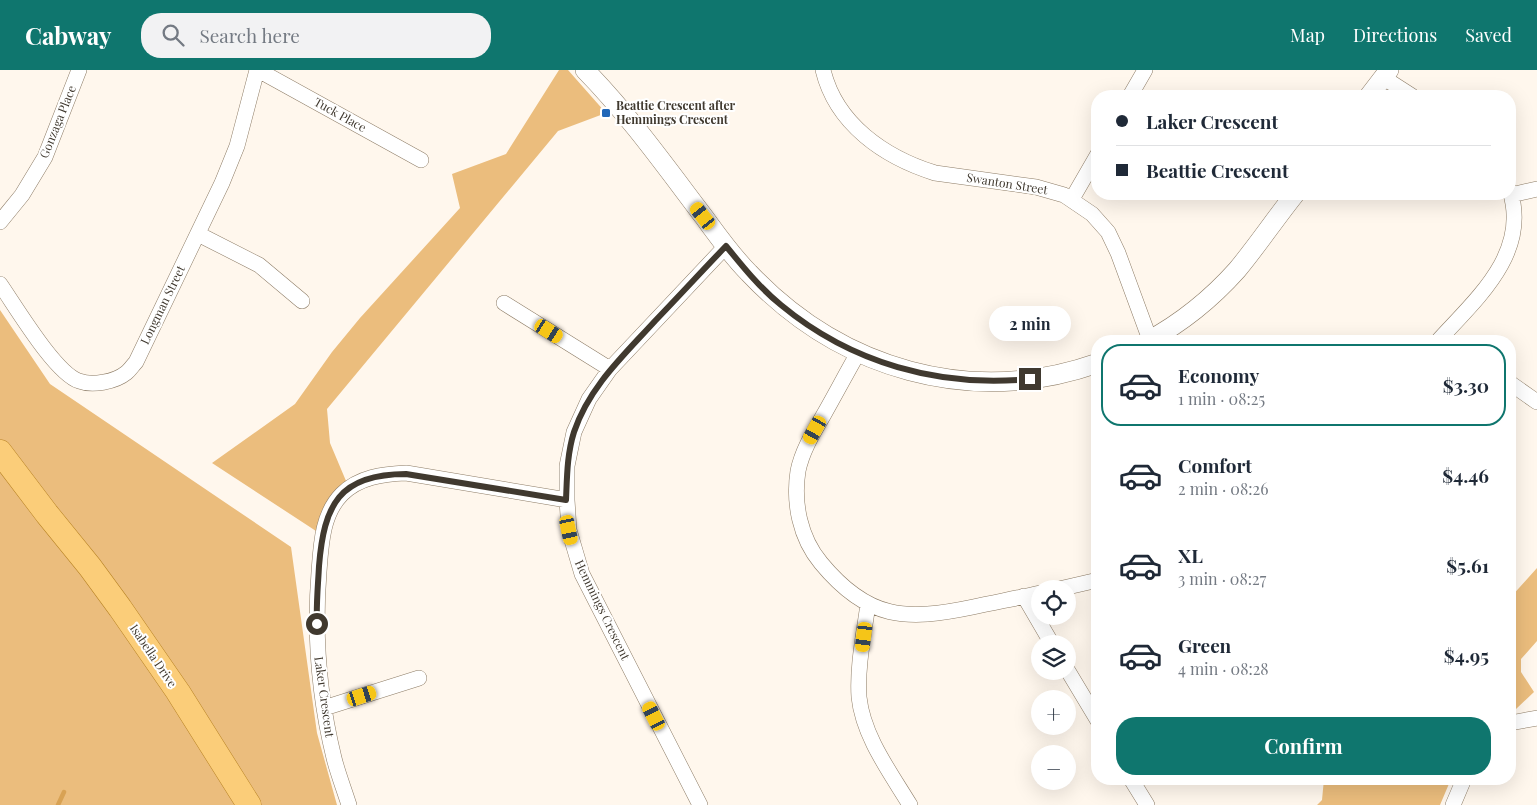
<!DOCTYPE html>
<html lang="en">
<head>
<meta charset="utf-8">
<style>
	body { margin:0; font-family:"Playfair Display",serif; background:#f2f2f3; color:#1f2937; height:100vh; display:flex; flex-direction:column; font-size:19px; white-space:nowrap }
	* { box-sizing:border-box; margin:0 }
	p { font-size:16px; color:#747a83 }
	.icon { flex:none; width:28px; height:28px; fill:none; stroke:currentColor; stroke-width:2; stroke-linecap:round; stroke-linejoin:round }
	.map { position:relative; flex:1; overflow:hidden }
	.details { position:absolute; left:1091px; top:265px; width:425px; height:450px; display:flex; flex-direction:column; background:#fff; border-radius:20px; box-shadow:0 5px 20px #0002 }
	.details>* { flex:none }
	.banner { position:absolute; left:1091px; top:20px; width:425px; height:110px; border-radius:20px; box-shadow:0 5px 20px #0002; display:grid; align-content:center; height:110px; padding:0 25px; background:#fff }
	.controls { position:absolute; left:1031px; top:510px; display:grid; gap:10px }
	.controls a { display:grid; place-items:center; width:45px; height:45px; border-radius:50%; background:#fff; box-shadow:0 5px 20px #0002; font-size:25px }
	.end { position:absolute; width:22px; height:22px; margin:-11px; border:6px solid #40392f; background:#fff; box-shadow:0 0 0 2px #fff }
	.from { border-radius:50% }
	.bubble { position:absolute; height:35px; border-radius:18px; background:#fff; box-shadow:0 5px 20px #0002; font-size:16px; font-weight:700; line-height:35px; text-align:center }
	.car { position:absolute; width:15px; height:30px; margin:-15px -8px; border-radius:6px; box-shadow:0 0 4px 1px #0007; background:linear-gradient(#f5c518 24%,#345 0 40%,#f5c518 0 76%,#345 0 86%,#f5c518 0) }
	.banner b { display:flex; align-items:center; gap:18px; height:48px; font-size:19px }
	.banner b+b { border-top:1px solid #e0e1e3 }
	.banner i { width:12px; height:12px; background:#1f2937 }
	ul { padding:9px 0 0; list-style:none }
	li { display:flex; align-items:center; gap:15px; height:82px; margin:0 10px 8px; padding:0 15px; border:2px solid transparent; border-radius:20px }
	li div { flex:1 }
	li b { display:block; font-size:19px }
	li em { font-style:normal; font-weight:700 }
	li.active { border-color:#0f766e }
	li>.icon { width:45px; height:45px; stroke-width:1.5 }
	.primary-button { display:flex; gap:10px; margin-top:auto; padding:10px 25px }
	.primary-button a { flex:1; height:58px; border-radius:20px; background:#0f766e; color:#fff; font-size:20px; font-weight:700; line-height:58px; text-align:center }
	header { display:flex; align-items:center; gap:30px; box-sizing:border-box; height:70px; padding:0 25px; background:#0f766e; color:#fff }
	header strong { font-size:24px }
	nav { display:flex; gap:28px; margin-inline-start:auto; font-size:18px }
	.search { width:350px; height:45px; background:#f2f2f3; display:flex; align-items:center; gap:12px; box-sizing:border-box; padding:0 18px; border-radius:20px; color:#747a83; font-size:19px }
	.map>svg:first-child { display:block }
	.green { fill:#ebbd7d }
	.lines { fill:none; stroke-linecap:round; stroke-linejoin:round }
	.stream { stroke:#d8a254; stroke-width:4.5 }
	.minor-casing { stroke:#8d7c66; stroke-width:16 }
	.tertiary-casing { stroke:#8d7c66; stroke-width:20 }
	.primary-casing { stroke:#b88325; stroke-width:25 }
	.minor { stroke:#fff; stroke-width:15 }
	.tertiary { stroke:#fff; stroke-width:19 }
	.primary { stroke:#fbcd79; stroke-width:24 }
	.route { stroke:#40392f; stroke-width:6 }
	.poi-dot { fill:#2167b8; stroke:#fff; stroke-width:2 }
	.labels { text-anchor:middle; stroke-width:4; stroke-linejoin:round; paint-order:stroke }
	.poi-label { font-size:12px; font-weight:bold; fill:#40392f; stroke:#fff; text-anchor:start }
	.street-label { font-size:12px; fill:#40392f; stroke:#fff }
</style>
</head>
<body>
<header>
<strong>Cabway</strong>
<div class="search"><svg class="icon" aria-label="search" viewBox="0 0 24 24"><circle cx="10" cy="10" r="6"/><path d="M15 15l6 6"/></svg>Search here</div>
<nav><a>Map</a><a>Directions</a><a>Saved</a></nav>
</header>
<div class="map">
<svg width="1537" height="735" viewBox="0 0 1537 735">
	<rect width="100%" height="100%" fill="#fff7ed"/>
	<path class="green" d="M559,0H568L606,43L558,61L327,339L330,373L349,418L316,461L212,393L295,334L332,282L360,248L460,138L452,104L506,84Z
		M0,240L50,314L291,477L317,663L337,735H0Z
		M1537,498V571L1521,589V602L1534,622L1516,639L1510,642V528Z
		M1324,709H1451L1440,735H1317L1322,730Z"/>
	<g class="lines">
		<path class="stream" d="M58,735L64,722"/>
		<g class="minor-casing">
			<path id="minor" d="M258,0L421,90
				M823,0C836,54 884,87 935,103L1036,117L1064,125L1092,144L1108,162L1118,183L1150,270
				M1384,8L1412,26
				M1130,26L1145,0
				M1511,125L1537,119
				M1072,129L1098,84
				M0,152L22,125L45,87L79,0
				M198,164L259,195L302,231
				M0,214C16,237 55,303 79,311C92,316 115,312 126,303C130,300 133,295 136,292L222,113L237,76L257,0
				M504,233L610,299
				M1438,271C1475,230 1530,184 1510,121
				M858,283C846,304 835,325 823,346C813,363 802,381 798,401C793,433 800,468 821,493C868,550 906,551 973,537C996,532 1018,528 1040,523
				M1510,313L1537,332
				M1059,519L1098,510
				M1024,526L1052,574
				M868,534C864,564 857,596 859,627C863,666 890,702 910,735
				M1068,601L1098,651
				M324,638L419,608
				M1510,653L1537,648
				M1131,709L1147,735
				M349,735C344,719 338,704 334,688C319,627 314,565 319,502C321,475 322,444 342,424C359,407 383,404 406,403L567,430
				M700,735L582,504L569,460L567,430V396L574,362L589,329L610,299L726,176
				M1453,735L1464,709"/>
		</g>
		<g class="tertiary-casing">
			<path id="tertiary" d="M585,0C629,45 666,97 704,147C718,166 732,186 749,203C840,299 970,338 1098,293
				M1369,26L1389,0
				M1148,271C1181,253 1212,228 1237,200C1257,176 1275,149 1295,124"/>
		</g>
		<g class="primary-casing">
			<path id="primary" d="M0,382L47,444L90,497L120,538L178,622L249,735"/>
		</g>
		<use href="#minor" class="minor"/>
		<use href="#tertiary" class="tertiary"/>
		<use href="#primary" class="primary"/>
	</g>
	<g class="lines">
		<path class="route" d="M317,554C316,535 318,516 319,496C324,435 339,404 406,404L566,430C567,407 567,384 574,362C589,317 624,285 655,251C679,226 702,201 726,176C743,197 760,218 781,235C851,293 939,318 1030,309"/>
	</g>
	<rect class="poi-dot" x="601" y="38" width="10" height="10" rx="2.5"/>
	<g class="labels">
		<g class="poi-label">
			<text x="616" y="40">Beattie Crescent after<tspan x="616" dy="14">Hemmings Crescent</tspan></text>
		</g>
		<g class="street-label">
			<text transform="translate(340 45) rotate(29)" y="4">Tuck Place</text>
			<text transform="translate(58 52) rotate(-68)" y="4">Gonzaga Place</text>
			<text transform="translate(1007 114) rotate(9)" y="4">Swanton Street</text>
			<text transform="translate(163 235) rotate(-64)" y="4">Longman Street</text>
			<text transform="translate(602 540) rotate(64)" y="4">Hemmings Crescent</text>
			<text transform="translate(153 586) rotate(56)" y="4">Isabella Drive</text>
			<text transform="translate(324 627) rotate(82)" y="4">Laker Crescent</text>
		</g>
	</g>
</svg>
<div class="controls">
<a><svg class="icon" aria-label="locate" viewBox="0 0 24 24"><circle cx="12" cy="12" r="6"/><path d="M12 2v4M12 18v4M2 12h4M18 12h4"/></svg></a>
<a><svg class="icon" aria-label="layers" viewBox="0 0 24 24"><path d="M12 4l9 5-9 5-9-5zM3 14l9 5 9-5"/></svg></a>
<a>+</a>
<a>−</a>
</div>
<i class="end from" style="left:317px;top:554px"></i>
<i class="end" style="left:1030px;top:309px"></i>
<div class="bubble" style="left:989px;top:236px;width:82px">2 min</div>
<i class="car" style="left:703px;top:146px;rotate:322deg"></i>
<i class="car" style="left:549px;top:261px;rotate:122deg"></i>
<i class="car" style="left:815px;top:360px;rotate:209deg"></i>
<i class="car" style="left:569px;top:460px;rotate:168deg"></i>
<i class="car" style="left:864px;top:567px;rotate:187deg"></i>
<i class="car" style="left:362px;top:626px;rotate:72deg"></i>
<i class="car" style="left:654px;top:646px;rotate:333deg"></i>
<div class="banner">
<b><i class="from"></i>Laker Crescent</b>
<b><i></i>Beattie Crescent</b>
</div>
<section class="details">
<ul>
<li class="active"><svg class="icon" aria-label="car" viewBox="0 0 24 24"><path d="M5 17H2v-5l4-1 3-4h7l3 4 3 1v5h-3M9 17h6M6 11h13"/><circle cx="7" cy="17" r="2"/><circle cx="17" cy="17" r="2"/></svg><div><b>Economy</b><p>1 min · 08:25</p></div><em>$3.30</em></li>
<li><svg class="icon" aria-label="car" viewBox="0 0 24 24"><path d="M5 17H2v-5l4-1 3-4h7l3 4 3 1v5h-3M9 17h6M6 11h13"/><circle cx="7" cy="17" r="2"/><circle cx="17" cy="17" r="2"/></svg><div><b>Comfort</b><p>2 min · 08:26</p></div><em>$4.46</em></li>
<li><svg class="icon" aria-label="car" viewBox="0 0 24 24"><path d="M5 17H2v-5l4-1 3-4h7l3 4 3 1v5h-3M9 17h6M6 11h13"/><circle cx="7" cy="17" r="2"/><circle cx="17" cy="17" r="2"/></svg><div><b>XL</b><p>3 min · 08:27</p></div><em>$5.61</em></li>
<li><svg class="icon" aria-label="car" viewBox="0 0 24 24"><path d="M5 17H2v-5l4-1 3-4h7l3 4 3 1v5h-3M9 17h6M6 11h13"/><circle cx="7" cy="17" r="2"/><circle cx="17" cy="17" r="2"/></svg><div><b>Green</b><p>4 min · 08:28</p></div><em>$4.95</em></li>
</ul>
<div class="primary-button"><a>Confirm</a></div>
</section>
</div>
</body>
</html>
